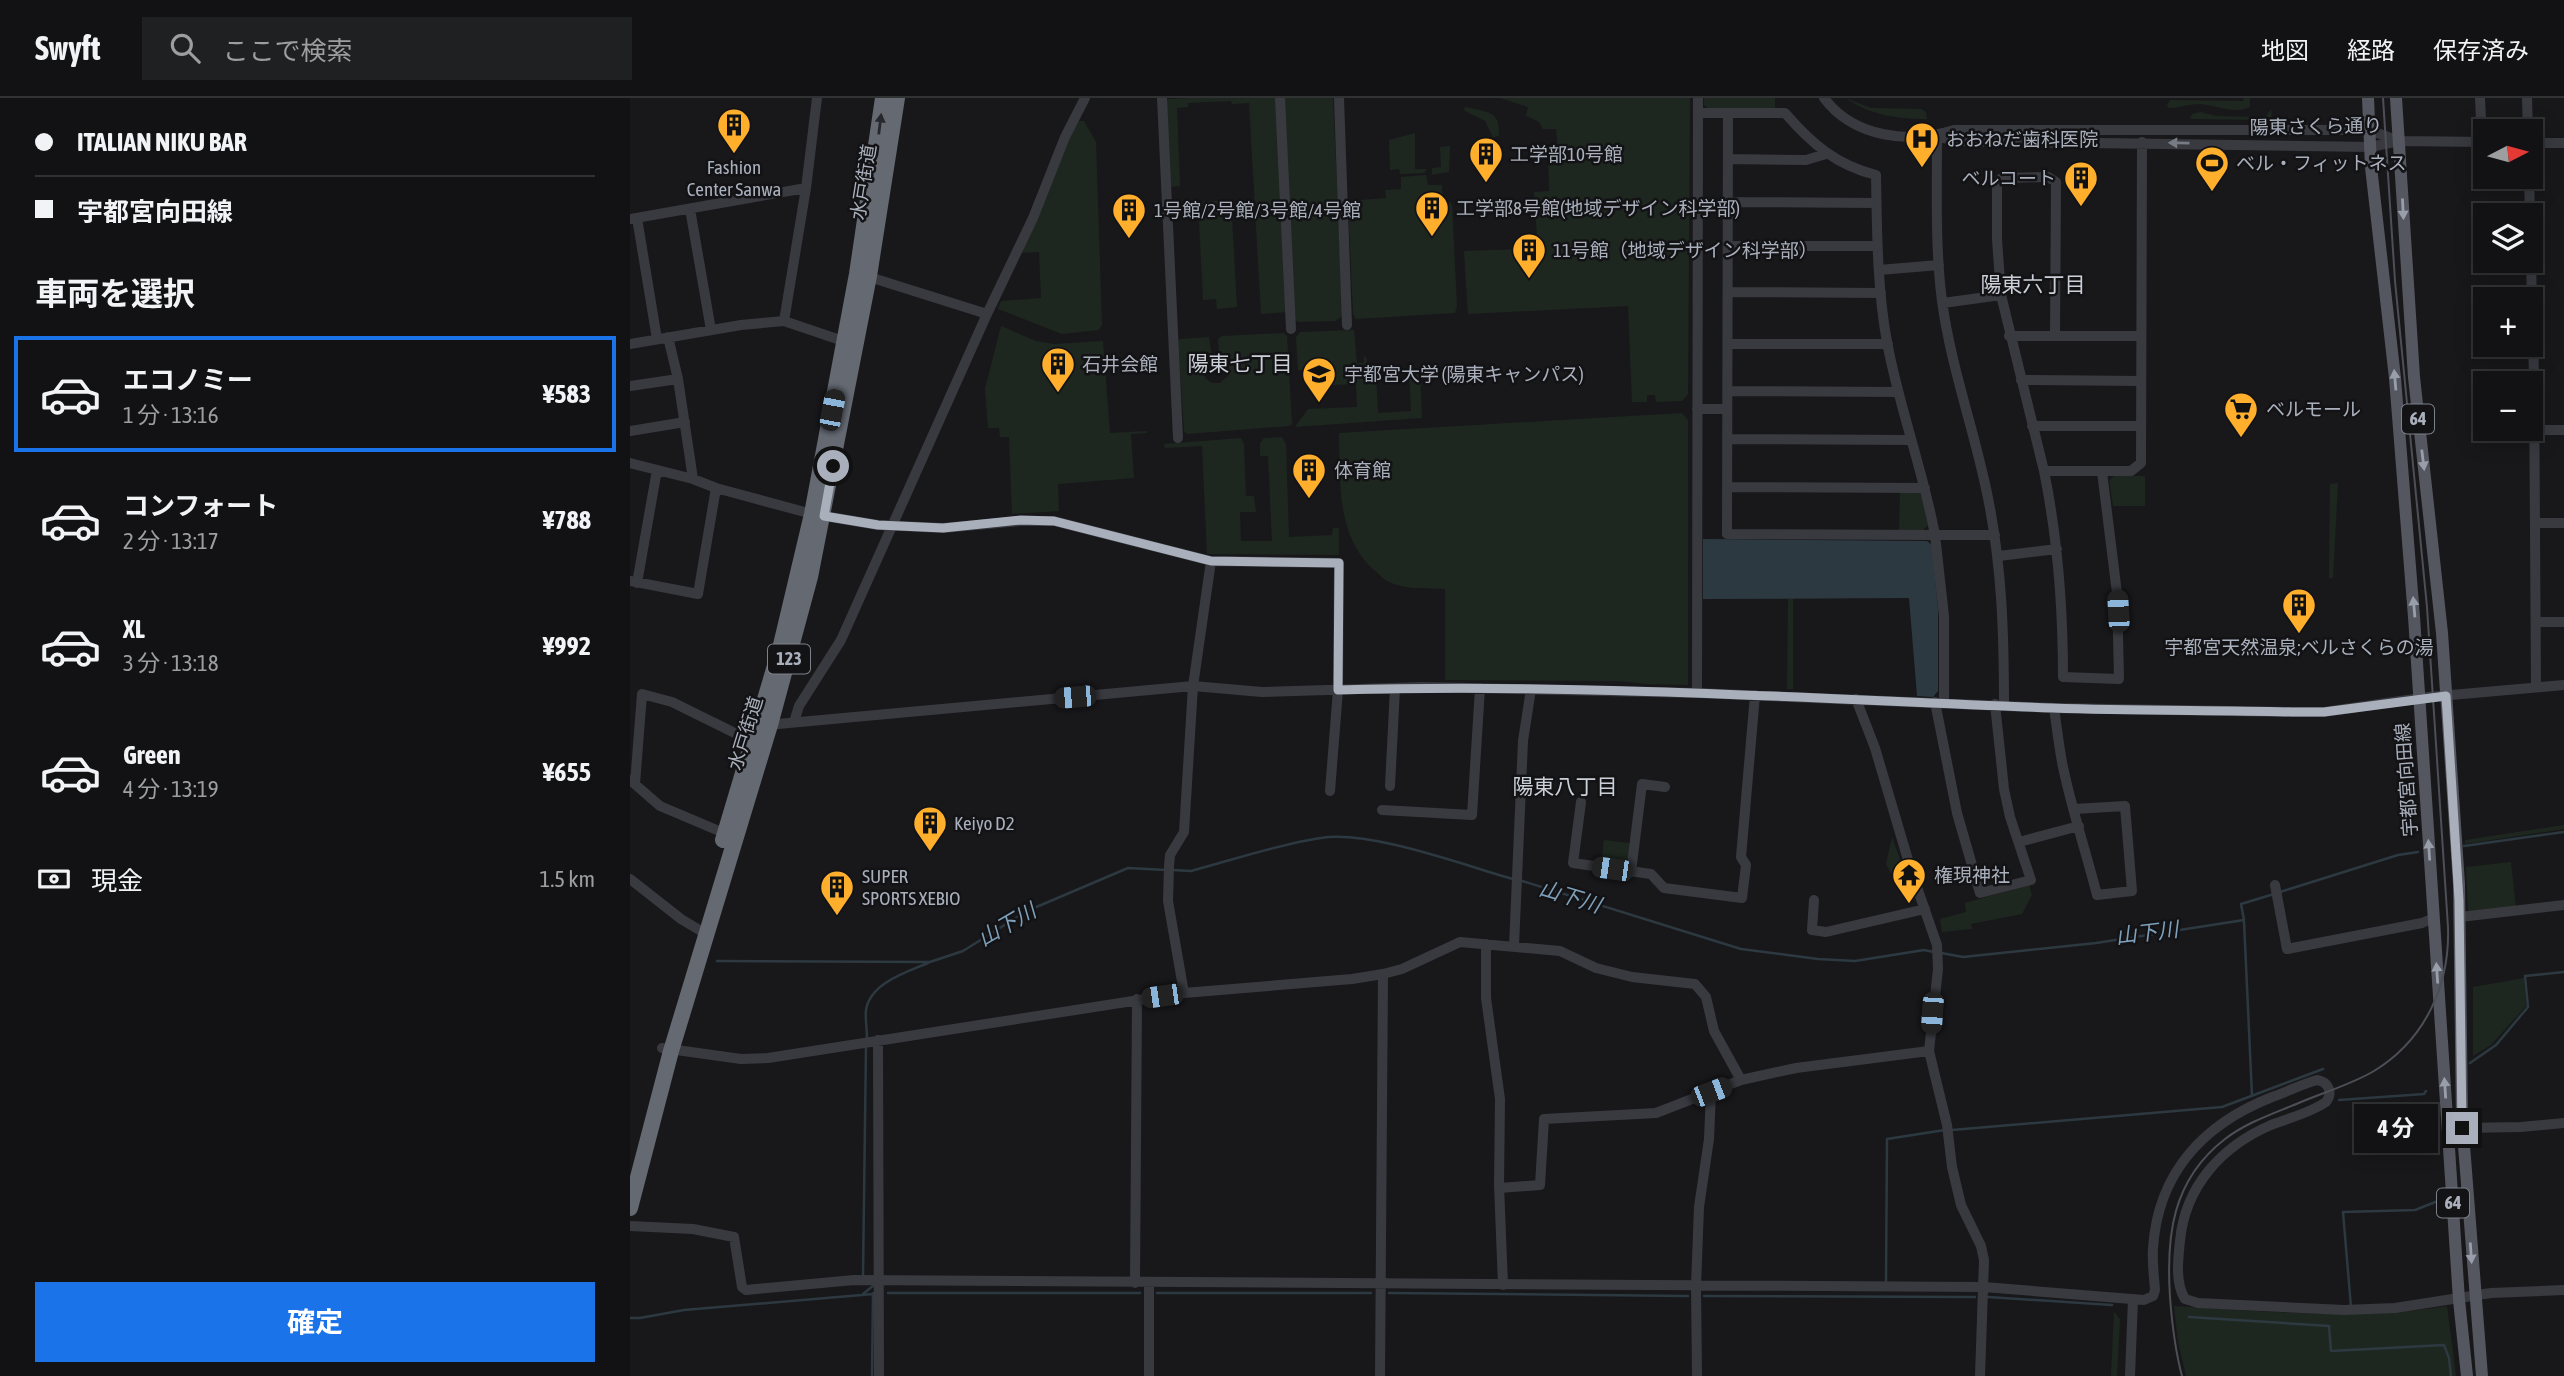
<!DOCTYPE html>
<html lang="ja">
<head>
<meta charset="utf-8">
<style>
	body { margin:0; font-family:"Asap Condensed","Noto Sans JP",sans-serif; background:#1f2022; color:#f1f3f6; height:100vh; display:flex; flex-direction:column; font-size:26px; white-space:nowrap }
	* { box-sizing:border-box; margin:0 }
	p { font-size:23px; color:#9c9ea0 }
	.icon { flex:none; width:38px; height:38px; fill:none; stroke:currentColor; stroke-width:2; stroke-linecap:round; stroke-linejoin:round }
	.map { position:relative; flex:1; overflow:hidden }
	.panel { display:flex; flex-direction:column; background:#121214; width:630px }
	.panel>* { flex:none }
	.guide { display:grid; align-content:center; height:154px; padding:0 35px; background:#121214 }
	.needle { width:46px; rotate:84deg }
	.buttons { position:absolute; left:1843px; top:21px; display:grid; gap:14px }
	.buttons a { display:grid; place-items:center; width:70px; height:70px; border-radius:0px; background:#121214; box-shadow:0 4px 18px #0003,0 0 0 2px #313234; font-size:35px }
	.end { position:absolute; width:32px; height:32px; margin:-16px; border:9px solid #a9b0bc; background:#111; box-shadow:0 0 0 4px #111 }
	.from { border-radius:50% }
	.bubble { position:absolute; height:49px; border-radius:0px; background:#121214; box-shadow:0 4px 18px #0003,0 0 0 2px #313234; font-size:23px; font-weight:700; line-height:49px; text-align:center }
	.car { position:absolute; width:21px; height:42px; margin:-21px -10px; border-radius:9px; box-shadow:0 0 5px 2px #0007; background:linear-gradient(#222 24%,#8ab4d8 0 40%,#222 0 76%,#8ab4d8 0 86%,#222 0) }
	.guide b { display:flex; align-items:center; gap:24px; height:66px; font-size:26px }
	.guide b+b { border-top:2px solid #313234 }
	.guide i { width:18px; height:18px; background:#f1f3f6 }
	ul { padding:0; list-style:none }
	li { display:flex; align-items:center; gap:21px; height:116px; margin:0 14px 10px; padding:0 21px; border:4px solid transparent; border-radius:0px }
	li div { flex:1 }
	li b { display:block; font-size:26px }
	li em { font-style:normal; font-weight:700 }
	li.on { border-color:#1a73e8 }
	li>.icon { width:63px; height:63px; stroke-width:1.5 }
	h2 { padding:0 35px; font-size:32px; line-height:84px }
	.pay { display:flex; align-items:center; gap:18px; height:77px; padding:0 35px; font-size:26px }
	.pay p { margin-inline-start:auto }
	.primary-button { display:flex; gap:14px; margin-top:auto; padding:14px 35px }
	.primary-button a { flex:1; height:80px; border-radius:0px; background:#1a73e8; color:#fff; font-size:28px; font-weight:700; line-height:80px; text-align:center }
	header { display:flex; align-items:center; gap:42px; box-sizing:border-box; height:98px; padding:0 35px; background:#121214; border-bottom:2px solid #313234 }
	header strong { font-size:33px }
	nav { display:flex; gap:38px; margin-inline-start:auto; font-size:24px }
	.search { width:490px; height:63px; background:#1f2022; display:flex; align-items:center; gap:18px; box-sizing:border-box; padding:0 24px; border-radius:0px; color:#9c9ea0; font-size:26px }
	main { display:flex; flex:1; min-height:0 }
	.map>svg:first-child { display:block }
	.green { fill:#1e271f }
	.water { fill:#2d3941 }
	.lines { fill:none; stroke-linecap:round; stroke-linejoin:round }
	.stream { stroke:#2d3941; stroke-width:2.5 }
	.minor { stroke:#393a40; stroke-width:10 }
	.major { stroke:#555760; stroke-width:12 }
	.highway { stroke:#646972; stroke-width:16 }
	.tram { stroke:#4c4f56; stroke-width:2 }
	.oneway { fill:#27282d }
	.oneway2 { fill:#777b84 }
	.oneway3 { fill:#989eaa }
	.route { stroke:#a9b0bc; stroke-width:9 }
	.labels { text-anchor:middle; stroke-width:5; stroke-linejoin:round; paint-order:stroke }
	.shield { fill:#131316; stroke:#7c818a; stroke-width:2 }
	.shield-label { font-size:18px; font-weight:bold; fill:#a9b0bc }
	.street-label { font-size:19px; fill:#a9b0bc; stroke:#131316 }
	.poi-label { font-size:19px; fill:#a9b0bc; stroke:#131316; text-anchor:start }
	.neighbourhood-label { font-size:21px; fill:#cbcfd7; stroke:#131316 }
	.water-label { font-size:21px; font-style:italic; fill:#7ea0ba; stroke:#131316 }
</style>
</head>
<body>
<header>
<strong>Swyft</strong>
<div class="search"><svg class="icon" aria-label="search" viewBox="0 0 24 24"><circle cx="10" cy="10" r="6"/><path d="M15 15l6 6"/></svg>ここで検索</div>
<nav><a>地図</a><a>経路</a><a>保存済み</a></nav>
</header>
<main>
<section class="panel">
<div class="guide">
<b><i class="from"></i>ITALIAN NIKU BAR</b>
<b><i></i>宇都宮向田線</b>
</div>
<h2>車両を選択</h2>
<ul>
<li class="on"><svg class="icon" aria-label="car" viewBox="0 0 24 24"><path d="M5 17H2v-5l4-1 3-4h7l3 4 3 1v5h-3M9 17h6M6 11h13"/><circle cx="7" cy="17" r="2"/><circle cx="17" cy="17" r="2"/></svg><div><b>エコノミー</b><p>1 分 · 13:16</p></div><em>¥583</em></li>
<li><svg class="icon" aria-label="car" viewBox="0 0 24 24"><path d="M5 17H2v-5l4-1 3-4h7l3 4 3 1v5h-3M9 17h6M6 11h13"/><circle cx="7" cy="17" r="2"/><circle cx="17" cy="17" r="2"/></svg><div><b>コンフォート</b><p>2 分 · 13:17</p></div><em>¥788</em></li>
<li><svg class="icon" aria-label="car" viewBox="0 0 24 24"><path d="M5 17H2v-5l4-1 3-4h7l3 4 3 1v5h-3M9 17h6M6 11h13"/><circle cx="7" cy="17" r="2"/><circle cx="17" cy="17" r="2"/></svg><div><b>XL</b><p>3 分 · 13:18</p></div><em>¥992</em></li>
<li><svg class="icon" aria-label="car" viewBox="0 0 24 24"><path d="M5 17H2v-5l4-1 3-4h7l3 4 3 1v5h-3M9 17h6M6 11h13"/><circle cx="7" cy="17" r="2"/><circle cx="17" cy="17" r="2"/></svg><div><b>Green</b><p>4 分 · 13:19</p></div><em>¥655</em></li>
</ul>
<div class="pay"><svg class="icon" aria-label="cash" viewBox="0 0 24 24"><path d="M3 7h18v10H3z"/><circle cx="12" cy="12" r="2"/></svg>現金<p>1.5 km</p></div>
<div class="primary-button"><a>確定</a></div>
</section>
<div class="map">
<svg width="1934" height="1278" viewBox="0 0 1934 1278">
	<rect width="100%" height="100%" fill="#18181b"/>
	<path class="green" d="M560,0H646L658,214L631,216L619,5L602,6L601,3L558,5V9L547,10L550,88L539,89L535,4L538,1Z
		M653,0H703L713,218L705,223L668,224L664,221Z
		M870,0H1060L1058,296L1052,303L1026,304L1025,297H1017V304H1002L998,208L838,216L834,153L894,151V140H907L904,94L919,93L918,54L928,53L926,31H913L909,24L896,18L898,9Z
		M1074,0H1145V11L1078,10L1074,7Z
		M1215,0L1241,10L1291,11L1296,14L1297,21C1266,21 1241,17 1215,0Z
		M1614,0H1620V9C1603,17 1585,6 1568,6C1558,6 1549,10 1539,10L1537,7L1540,2L1613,3Z
		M836,9C859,15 870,12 869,38L863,39L855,23L835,13L834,10Z
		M1641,11L1642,22L1560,21L1562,16L1571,14L1586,18L1631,19L1636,18Z
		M447,23H454L466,44L472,227L469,232L432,236L368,211L371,203L411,200L409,154L390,155Z
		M785,35V71H796L795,75L770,76L769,71L760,72L759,42Z
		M820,48L819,74L802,77V70L811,69L810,49Z
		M796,77L798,87H812L813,104L821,105L822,108L827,208L825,215L726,221L723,216L718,103L756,100L755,92L771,91V79Z
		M601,102L607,209L587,211L586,201L573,202L568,104Z
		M371,228L406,243L424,246L473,243L480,335L517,333V335L501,336L504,380L428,386L429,413L382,416L379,339H370L369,330H358L355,291Z
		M724,232L727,265H734V258L736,259L738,273L746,277L748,315L781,313L779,271H790L792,320L665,329L678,311L727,309L726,286L679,288L678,273L668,272L666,239L670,234Z
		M654,235L657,238L662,326L659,328L557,336L554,333L548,243L551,241L579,239L582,259L574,268L575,280L582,285H590L598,278L597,265L589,259L588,241L592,238Z
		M1052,315L1058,322V587L1016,586L989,583L815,582V491C796,490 775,492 757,483C752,480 748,475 744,472C706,438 710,382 709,335Z
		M652,339L656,346L659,439L702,437L703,430H709V457L577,456L572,348L535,350L534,346L611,340L614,346L616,398H624L626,414H610L611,443H642L638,358H630V345L634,340Z
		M1484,378H1515V408H1483L1479,383Z
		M1708,385L1703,480H1699L1700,386Z
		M1270,394H1288L1293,399L1298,427L1293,432L1269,433Z
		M1158,501H1163V591H1157Z
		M1934,727V731L1835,746V742Z
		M1262,739L1285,802L1276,804L1256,766Z
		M974,742L1000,745L998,763L993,767L971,765Z
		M1881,764L1886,810L1838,813L1836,769Z
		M1399,787L1402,797L1392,816L1341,826L1342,831L1312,834L1310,821L1336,814L1335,805Z
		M1894,880L1896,908L1861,947L1843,958V889Z
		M1544,1208C1635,1213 1726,1223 1817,1208L1826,1278H1556L1548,1244Z
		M1484,1214L1490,1221L1487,1278H1481Z"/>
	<path class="water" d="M1073,441L1297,443L1302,447L1308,512V593L1303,599L1287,598L1279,500L1073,501Z"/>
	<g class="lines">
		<path class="stream" d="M1834,748L1934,734
			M542,772L561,773C603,762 649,746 691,740C740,732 833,767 883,781
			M889,782L1111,851L1188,861L1225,863L1294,852L1304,854
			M1650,794L1768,757L1788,754
			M1614,823L1622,998
			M1311,855L1333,859L1466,845L1614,822L1611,806L1644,796
			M87,863L300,864L333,853L397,813L498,770L536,772
			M237,940C237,931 235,921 236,912C240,885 277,874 298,865
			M1840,965L1866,947L1898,909L1895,878L1934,874
			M1709,1002L1794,996L1796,993
			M1322,1032L1592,1009L1693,971
			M233,1178L236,947
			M1256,1185L1257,1041L1315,1032
			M258,1195H510
			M527,1195H741
			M759,1195L1058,1198
			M233,1196L244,1187
			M1074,1198L1345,1199
			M1358,1199L1482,1207
			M1721,1209L1713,1114L1785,1112L1808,1103
			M1559,1219L1699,1228L1701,1253L1814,1247L1819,1260L1821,1278
			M0,1220H10L54,1212L243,1196
			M242,1278L243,1195"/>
		<path class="minor" d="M187,0L176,90L154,223L219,245
			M532,0L548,340
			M650,0L661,231
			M709,0L717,227
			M1194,0C1224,40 1280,46 1324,32H1739L1769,43
			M1850,0L1852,44
			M1897,0L1898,33
			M1068,15H1155C1182,46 1206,67 1246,77C1247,133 1247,189 1257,244C1269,309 1293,372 1305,437H1365
			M1098,16L1097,436L1305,437L1314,518V605
			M1307,38C1307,93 1305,148 1312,203C1321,270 1345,334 1358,400C1372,469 1374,537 1374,607
			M1307,38L1324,43L1740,49L1769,43L1855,44
			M1900,45H1934
			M1098,61L1176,62L1196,56
			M1899,79L1900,117
			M1098,104L1246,105
			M60,111L81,232
			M7,120L27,241
			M0,121L176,90
			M1900,127L1904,279L1906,589
			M1099,148H1247
			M1249,172L1309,167
			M233,177L357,216
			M1099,194L1251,195
			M1371,197L1367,141V84L1372,80L1418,79L1426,84L1425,238
			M1313,205L1371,197L1414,373
			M1379,238H1511
			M38,239L48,281L63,381
			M0,246L111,227L154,223
			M1098,246H1258
			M1391,282L1511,283
			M0,288L48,281
			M1098,293L1268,294
			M1067,311H1097
			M1402,328H1511
			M1905,332H1934
			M0,333L55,324
			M1098,341L1281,342
			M0,365L63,381L86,390
			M1472,374L1487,495L1489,581L1433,579C1433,509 1428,442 1414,373H1501L1511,365L1512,44
			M1098,389L1295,390
			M1905,425H1934
			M1369,458L1427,451
			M0,483L68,496L86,390L182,416L248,427L313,430L391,423H424L581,463L709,465L708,592L700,693
			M7,485L27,372
			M1906,524H1934
			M1067,595L1068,0
			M1226,601L1245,650L1281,772L1307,847L1308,871L1299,953L1317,1027L1322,1069L1331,1107L1351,1148L1354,1162L1350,1278
			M1305,604L1327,715L1350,795L1401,782L1380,719L1374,691L1365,606
			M1424,610C1427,630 1429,650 1433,669C1442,712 1456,754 1467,797L1502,793L1495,708L1444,711
			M164,624L169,608L211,542L357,216L403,120L435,39L455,0
			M137,627L563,588L632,594L793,589L1067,595L1424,610L1662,614H1694L1798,599L1934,587
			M0,682L30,708L101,738
			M5,686L12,596L42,604L125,645
			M760,688L765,590
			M951,704L943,765L1021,776L1034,790L1112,800L1116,767L1111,759L1125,597
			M752,712L842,717L850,590
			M1389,744L1449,728
			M1001,774L1012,686L1035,689
			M0,781L51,821L76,836
			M1645,787L1657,851L1792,825L1804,820
			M1184,802L1182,832L1196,834L1295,811
			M1830,819L1934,807
			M856,846V900L870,1001L869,1087L873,1187
			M884,848L893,643L901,591
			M554,895L538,803L539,768L540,757L554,734L563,588L581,463
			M248,942L249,1278
			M32,950L111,961L138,960L554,895L722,881L753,876L772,871L830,844L930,853L966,870L1002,879L1065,886L1076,899L1084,933L1111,982L1166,970L1299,953
			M1832,1030L1891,1029L1934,1025
			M869,1090L910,1087L914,1021L1026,1015L1111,982
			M0,1128L63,1131L104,1139L112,1189L116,1192L224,1182L1354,1189L1514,1202L1523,1198L1525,1192C1524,1178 1522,1164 1523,1150C1528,1074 1574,1026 1642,999C1657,994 1672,986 1687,982C1699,984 1703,995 1696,1004C1680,1015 1659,1020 1641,1027C1592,1048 1555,1088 1550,1143C1548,1162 1545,1185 1555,1201L1568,1205L1714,1212L1765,1210L1861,1195L1934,1192
			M505,1185L507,901
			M519,1278V1185
			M750,1278L753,876
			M1067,1278L1066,1188L1069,1109L1079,1041L1081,994
			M1500,1278L1503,1201"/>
		<path class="major" d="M1738,0L1741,69L1765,280L1784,519L1829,1202L1837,1278
			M1766,0L1784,279L1812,535L1829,786L1832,1022L1852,1278"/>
		<path class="highway" d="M93,742L150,551L182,416L227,176L253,0
			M0,1110L41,953L140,627L180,479L239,178L267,0"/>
		<path class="tram" d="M1552,1278C1545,1252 1542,1226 1540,1199C1536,1138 1542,1082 1595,1041C1617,1024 1645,1015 1671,1004C1695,994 1722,986 1744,973C1795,942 1820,887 1818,829L1797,509L1765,183L1753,0"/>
	</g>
	<defs><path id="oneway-solid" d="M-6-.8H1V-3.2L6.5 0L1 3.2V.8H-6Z" transform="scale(1.75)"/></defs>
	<use class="oneway" href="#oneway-solid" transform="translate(250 26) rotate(-83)"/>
	<use class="oneway2" href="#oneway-solid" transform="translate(1549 45) rotate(-179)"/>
	<g class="oneway3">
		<use href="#oneway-solid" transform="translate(1773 111) rotate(87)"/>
		<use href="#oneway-solid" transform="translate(1765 282) rotate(-95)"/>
		<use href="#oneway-solid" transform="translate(1793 362) rotate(83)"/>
		<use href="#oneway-solid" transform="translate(1784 509) rotate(-95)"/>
		<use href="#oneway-solid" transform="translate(1799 752) rotate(-94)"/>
		<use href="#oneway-solid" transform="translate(1807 875) rotate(-94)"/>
		<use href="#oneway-solid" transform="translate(1815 990) rotate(-94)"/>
		<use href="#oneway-solid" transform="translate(1841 1155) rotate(86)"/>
	</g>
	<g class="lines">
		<path class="route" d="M203,368L194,418L248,427L313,430L391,422L424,423L581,463L709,465L708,592C947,585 1185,601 1423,610C1503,613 1582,612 1662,614H1694L1816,598L1829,802L1832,1030"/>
	</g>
	<defs>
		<g id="building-pin" transform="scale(1.75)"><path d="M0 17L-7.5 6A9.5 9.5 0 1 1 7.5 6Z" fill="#ffaf2c" stroke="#131316"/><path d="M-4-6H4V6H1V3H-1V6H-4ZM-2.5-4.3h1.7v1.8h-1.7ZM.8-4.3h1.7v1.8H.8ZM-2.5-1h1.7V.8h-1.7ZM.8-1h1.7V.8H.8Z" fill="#111"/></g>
		<g id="hospital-pin" transform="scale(1.75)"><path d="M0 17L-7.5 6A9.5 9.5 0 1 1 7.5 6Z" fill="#ffaf2c" stroke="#131316"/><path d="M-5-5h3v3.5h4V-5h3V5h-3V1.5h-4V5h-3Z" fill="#111"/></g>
		<g id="stadium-pin" transform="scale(1.75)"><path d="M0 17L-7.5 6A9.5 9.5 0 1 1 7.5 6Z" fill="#ffaf2c" stroke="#131316"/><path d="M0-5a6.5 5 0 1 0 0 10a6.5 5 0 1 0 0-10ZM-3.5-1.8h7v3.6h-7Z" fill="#111"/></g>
		<g id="university-pin" transform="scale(1.75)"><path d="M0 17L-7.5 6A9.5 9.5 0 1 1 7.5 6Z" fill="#ffaf2c" stroke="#131316"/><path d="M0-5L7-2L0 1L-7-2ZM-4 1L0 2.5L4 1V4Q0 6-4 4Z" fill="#111"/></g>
		<g id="supermarket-pin" transform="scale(1.75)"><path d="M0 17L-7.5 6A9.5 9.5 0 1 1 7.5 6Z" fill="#ffaf2c" stroke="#131316"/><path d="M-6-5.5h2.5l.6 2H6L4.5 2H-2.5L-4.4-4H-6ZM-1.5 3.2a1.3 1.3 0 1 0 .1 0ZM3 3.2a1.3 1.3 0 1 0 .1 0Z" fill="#111"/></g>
		<g id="temple-pin" transform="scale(1.75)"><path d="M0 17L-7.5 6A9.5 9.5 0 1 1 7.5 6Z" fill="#ffaf2c" stroke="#131316"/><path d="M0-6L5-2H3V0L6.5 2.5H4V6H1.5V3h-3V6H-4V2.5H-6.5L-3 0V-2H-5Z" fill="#111"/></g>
	</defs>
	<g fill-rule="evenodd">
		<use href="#building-pin" x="104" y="27"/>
		<use href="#hospital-pin" x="1292" y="41"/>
		<use href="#building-pin" x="856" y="56"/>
		<use href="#stadium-pin" x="1582" y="65"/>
		<use href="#building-pin" x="1451" y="80"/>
		<use href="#building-pin" x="802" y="110"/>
		<use href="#building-pin" x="499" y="112"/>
		<use href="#building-pin" x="899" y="152"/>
		<use href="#building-pin" x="428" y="266"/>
		<use href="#university-pin" x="689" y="276"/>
		<use href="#supermarket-pin" x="1611" y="311"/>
		<use href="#building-pin" x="679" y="372"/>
		<use href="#building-pin" x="1669" y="507"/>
		<use href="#building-pin" x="300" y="725"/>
		<use href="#temple-pin" x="1279" y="777"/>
		<use href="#building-pin" x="207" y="789"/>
	</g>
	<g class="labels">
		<g class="shield">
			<rect x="1772" y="306.5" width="32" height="29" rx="5"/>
			<rect x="138" y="546.5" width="42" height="29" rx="5"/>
			<rect x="1807" y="1090.5" width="32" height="29" rx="5"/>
		</g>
		<g class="shield-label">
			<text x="1788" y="327">64</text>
			<text x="159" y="567">123</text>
			<text x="1823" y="1111">64</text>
		</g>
		<g class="street-label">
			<text transform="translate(1686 28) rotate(-1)" y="7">陽東さくら通り</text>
			<text transform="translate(233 84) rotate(-81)" y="7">水戸街道</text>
			<text transform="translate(115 635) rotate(-73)" y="7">水戸街道</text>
			<text transform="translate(1776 682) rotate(-94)" y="7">宇都宮向田線</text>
		</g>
		<g class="poi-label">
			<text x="1316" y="48">おおねだ歯科医院</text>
			<text x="880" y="63">工学部10号館</text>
			<text x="1606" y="72">ベル・フィットネス</text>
			<text x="104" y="76" text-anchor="middle">Fashion<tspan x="104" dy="22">Center Sanwa</tspan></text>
			<text x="1426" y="87" text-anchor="end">ベルコート</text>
			<text x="826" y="117">工学部8号館(地域デザイン科学部)</text>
			<text x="524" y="119">1号館/2号館/3号館/4号館</text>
			<text x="923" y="159">11号館（地域デザイン科学部）</text>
			<text x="452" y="273">石井会館</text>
			<text x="714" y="283">宇都宮大学 (陽東キャンパス)</text>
			<text x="1636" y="318">ベルモール</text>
			<text x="704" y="379">体育館</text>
			<text x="1669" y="556" text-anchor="middle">宇都宮天然温泉;ベルさくらの湯</text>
			<text x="324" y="732">Keiyo D2</text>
			<text x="1304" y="784">権現神社</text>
			<text x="232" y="785">SUPER<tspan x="232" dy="22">SPORTS XEBIO</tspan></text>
		</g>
		<g class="neighbourhood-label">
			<text x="1403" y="194">陽東六丁目</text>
			<text x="610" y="273">陽東七丁目</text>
			<text x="935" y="696">陽東八丁目</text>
		</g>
		<g class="water-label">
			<text transform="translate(940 799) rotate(17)" y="7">山下川</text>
			<text transform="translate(377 827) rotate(-30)" y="7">山下川</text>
			<text transform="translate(1517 835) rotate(-7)" y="7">山下川</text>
		</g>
	</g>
</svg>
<div class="buttons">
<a><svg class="needle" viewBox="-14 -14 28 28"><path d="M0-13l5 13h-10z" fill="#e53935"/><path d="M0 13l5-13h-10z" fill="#9c9ea0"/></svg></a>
<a><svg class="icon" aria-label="layers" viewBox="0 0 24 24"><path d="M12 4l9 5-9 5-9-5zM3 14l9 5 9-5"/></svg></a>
<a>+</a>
<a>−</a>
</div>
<i class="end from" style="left:203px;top:368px"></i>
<i class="end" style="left:1832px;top:1030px"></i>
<div class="bubble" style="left:1724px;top:1006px;width:84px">4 分</div>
<i class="car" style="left:202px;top:312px;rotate:11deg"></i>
<i class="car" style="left:1488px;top:513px;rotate:357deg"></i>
<i class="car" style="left:445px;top:599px;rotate:265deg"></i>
<i class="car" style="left:982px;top:771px;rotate:278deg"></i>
<i class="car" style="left:532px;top:898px;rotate:262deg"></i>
<i class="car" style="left:1302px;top:915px;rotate:184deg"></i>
<i class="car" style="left:1081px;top:994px;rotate:69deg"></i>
</div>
</main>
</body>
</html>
